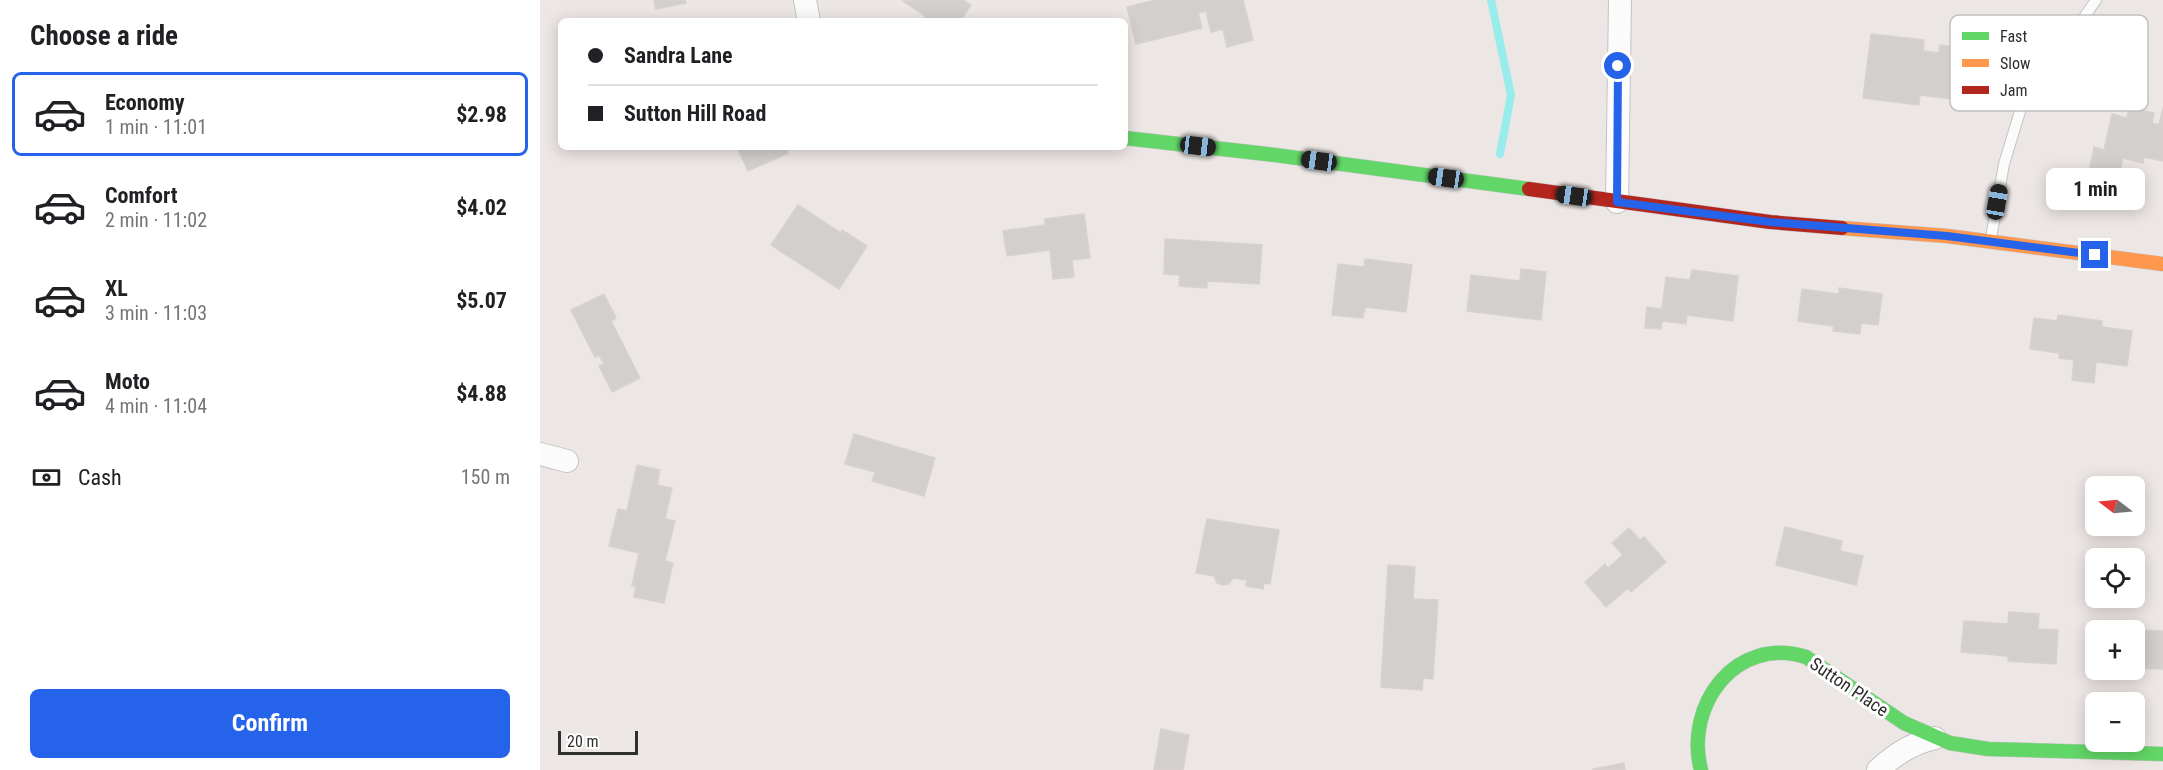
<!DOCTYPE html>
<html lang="en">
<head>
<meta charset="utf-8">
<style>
	body { margin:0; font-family:"Roboto Condensed",sans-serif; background:#f2f2f2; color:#202124; height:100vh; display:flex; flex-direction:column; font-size:22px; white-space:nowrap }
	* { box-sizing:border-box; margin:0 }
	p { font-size:20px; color:#757577 }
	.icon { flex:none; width:33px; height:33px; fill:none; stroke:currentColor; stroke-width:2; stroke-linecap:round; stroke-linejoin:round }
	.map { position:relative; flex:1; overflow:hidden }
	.sheet { display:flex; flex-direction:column; background:#fff; width:540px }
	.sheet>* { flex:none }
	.hud { position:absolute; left:18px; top:18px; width:570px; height:132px; border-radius:9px; box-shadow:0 3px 15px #0003; display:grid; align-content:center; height:132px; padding:0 30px; background:#fff }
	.needle { width:39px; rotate:286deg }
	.controls { position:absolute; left:1545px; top:476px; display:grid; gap:12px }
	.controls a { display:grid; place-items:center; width:60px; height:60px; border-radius:9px; background:#fff; box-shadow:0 3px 15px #0003; font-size:30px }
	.scale { position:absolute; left:18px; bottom:15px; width:80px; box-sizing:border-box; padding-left:6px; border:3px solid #2e2e2e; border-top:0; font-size:16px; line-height:21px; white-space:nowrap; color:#2e2e2e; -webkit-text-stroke:4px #fff; paint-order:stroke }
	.end { position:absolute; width:27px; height:27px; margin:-14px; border:8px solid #2563eb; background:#fff; box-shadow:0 0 0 3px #fff }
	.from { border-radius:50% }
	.bubble { position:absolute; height:42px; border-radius:9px; background:#fff; box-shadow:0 3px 15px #0003; font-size:20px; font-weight:700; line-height:42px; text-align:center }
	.car { position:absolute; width:18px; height:36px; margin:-18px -9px; border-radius:8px; box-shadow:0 0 4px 2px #0007; background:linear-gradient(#222 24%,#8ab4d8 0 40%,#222 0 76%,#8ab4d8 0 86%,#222 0) }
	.hud b { display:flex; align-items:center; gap:21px; height:57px; font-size:22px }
	.hud b+b { border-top:2px solid #e0e0e0 }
	.hud i { width:15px; height:15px; background:#202124 }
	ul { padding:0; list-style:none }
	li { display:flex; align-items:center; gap:18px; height:84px; margin:0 12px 9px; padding:0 18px; border:3px solid transparent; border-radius:9px }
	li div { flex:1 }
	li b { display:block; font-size:22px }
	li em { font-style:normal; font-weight:700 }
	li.selected { border-color:#2563eb }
	li>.icon { width:54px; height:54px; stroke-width:1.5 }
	h2 { padding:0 30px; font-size:27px; line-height:72px }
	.pay { display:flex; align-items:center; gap:15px; height:66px; padding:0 30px; font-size:22px }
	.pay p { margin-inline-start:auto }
	.primary-button { display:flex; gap:12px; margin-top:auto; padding:12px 30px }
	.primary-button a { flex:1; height:69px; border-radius:9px; background:#2563eb; color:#fff; font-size:24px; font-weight:700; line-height:69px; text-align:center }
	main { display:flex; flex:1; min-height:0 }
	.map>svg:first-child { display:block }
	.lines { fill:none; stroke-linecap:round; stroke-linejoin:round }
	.stream { stroke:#99ecec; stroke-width:8 }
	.building { fill:#d3cfcd; stroke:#d7d2d0; stroke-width:1.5 }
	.lane-casing { stroke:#c4c3c3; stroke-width:12 }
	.street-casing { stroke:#c4c3c3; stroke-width:24 }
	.fast-casing { stroke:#c4c3c3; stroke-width:15 }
	.slow-casing { stroke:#c4c3c3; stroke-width:15 }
	.jam-casing { stroke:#c4c3c3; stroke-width:15 }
	.lane { stroke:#fcfbfb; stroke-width:10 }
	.street { stroke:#fcfbfb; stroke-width:22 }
	.fast { stroke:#63d668; stroke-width:14 }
	.slow { stroke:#ff974d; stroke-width:14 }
	.jam { stroke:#b3261e; stroke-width:14 }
	.route { stroke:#2563eb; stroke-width:8 }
	.labels { text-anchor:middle; stroke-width:6; stroke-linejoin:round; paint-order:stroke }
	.street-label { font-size:18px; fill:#2e2e2e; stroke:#fff }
	.key { fill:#fff; stroke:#c0c0c0; stroke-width:1.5 }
	.key-label { font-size:16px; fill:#2e2e2e }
</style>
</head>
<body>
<main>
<section class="sheet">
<h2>Choose a ride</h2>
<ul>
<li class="selected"><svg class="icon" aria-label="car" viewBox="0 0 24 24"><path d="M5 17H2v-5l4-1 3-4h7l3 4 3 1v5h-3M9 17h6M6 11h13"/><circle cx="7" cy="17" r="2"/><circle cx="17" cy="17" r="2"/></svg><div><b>Economy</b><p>1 min · 11:01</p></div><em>$2.98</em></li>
<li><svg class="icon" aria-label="car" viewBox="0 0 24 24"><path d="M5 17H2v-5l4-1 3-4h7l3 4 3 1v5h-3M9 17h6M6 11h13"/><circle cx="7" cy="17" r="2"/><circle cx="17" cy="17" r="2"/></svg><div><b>Comfort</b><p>2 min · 11:02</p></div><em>$4.02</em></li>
<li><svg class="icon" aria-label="car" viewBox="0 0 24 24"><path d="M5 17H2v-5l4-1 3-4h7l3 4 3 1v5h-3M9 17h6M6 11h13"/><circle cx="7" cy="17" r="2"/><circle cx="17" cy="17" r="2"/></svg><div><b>XL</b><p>3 min · 11:03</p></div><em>$5.07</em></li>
<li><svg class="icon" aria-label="car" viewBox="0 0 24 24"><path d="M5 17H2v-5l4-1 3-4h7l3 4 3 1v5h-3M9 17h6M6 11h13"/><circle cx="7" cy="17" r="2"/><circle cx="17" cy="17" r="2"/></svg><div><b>Moto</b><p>4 min · 11:04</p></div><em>$4.88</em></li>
</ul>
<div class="pay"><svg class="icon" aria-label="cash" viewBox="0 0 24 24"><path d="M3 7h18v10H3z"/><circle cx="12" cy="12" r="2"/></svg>Cash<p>150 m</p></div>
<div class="primary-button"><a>Confirm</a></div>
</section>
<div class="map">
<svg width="1623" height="770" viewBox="0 0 1623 770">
	<rect width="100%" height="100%" fill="#ece6e4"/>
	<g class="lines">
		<path class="stream" d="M951,0L971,95L960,154"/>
	</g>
	<path class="building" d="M114,0H145L146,3L116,9Z
		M423,0L431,5L420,21H383L385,16L363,1Z
		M616,0H703L713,40L687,47L683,29L671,32L666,11L658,13L662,28L596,44L587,7Z
		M1331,34L1384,40L1383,51L1399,53L1400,45L1432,49L1429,69L1439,70L1435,102L1380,95L1379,105L1323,98Z
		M1589,108L1614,113L1612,123L1619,125L1623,108V161L1604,157L1603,163L1583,158L1577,184L1548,177L1554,147L1564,150L1572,114L1587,118Z
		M197,147H246L248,153L208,171Z
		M258,205L301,233L302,230L327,246L299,289L231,245Z
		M544,214L550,258L532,260L534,277L513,279L510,250L467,256L463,231L505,225V219Z
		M625,239L722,245L719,284L667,281V288L639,286L640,275L624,274Z
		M825,259L872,265L866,312L825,307L823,318L792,315L798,264L824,267Z
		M981,269L1006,272L1001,320L927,311L931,275L980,281Z
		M1152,270L1198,276L1193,321L1147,315L1146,324L1122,321L1121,329L1105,328L1107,307L1122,309L1126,277L1150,280Z
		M1299,288L1342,294L1338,325L1321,323L1320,334L1293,331L1294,326L1258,321L1262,289L1299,294Z
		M64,294L76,318L71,321L100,378L72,392L59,366L64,364L59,355L55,357L31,310Z
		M1518,315L1562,321V327L1592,331L1587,366L1556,362L1554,383L1532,380L1534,360L1519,358V353L1490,349L1494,318L1517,321Z
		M314,434L395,458L384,496L332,481L335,472L305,464Z
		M97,465L120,470L117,485L132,488L125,519L135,521L125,561L133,563L124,603L94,597L96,586H92L99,553L69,546L78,509L87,511Z
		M667,519L739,530L730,584L724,583L723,589L706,586L707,580L693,578L689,584L683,585L677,583L674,576L656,573Z
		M1245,527L1302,541L1300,551L1323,556L1316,585L1236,565Z
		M1089,528L1100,540L1104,537L1126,562L1091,592L1088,588L1066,607L1045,582L1065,564L1068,568L1083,555L1072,543Z
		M848,565L875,567L873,599L898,600L893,679L883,678L882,690L841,687Z
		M1469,612L1499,614L1498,629L1518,630L1516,664L1468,661V656L1421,652L1424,621L1468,624Z
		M1594,630L1623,631V669L1594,668Z
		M621,729L649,735L643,770H614Z
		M1084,763L1085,770H1053V769Z"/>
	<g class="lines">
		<g class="lane-casing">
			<path id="lane" d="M1451,238L1464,164L1481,108L1556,0"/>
		</g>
		<g class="street-casing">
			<path id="street" d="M265,0L269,21
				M1077,202L1080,0
				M0,454L27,461
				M1338,770C1355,754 1372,743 1395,738"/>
		</g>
		<g class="fast-casing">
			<path id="fast" d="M585,138L735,155L989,189
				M1161,770C1144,705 1196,635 1266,657L1364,723L1410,743L1448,749L1623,754"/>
		</g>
		<g class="slow-casing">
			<path id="slow" d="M1302,228L1407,236L1623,264"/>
		</g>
		<g class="jam-casing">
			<path id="jam" d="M989,189L1230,222L1302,228"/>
		</g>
		<use href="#lane" class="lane"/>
		<use href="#street" class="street"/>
		<use href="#fast" class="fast"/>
		<use href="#slow" class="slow"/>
		<use href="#jam" class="jam"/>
	</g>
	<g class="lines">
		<path class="route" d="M1078,66L1077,202L1230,222L1407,236L1555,255"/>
	</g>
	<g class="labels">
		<g class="street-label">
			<text transform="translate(1309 687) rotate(34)" y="6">Sutton Place</text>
		</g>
	</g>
	<rect x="1410" y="15" width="198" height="96" rx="9" class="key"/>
	<rect x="1422" y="32" width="27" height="8" fill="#63d668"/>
	<rect x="1422" y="59" width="27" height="8" fill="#ff974d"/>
	<rect x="1422" y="86" width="27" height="8" fill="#b3261e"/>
	<g class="key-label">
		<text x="1460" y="42">Fast</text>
		<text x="1460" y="69">Slow</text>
		<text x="1460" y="96">Jam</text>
	</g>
</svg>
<div class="controls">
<a><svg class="needle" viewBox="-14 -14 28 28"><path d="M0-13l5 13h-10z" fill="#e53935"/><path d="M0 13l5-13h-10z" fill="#757577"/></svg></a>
<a><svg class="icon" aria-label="locate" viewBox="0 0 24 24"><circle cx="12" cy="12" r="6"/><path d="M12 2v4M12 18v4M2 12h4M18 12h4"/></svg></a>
<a>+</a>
<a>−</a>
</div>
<div class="scale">20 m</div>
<i class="end from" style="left:1078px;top:66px"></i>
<i class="end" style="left:1555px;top:255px"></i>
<div class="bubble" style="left:1506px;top:168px;width:99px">1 min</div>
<i class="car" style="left:658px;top:146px;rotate:97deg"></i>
<i class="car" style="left:779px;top:161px;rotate:278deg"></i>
<i class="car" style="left:906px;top:178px;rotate:278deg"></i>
<i class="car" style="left:1034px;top:196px;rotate:278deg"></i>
<i class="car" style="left:1457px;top:202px;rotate:10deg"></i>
<div class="hud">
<b><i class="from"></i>Sandra Lane</b>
<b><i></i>Sutton Hill Road</b>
</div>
</div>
</main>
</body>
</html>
